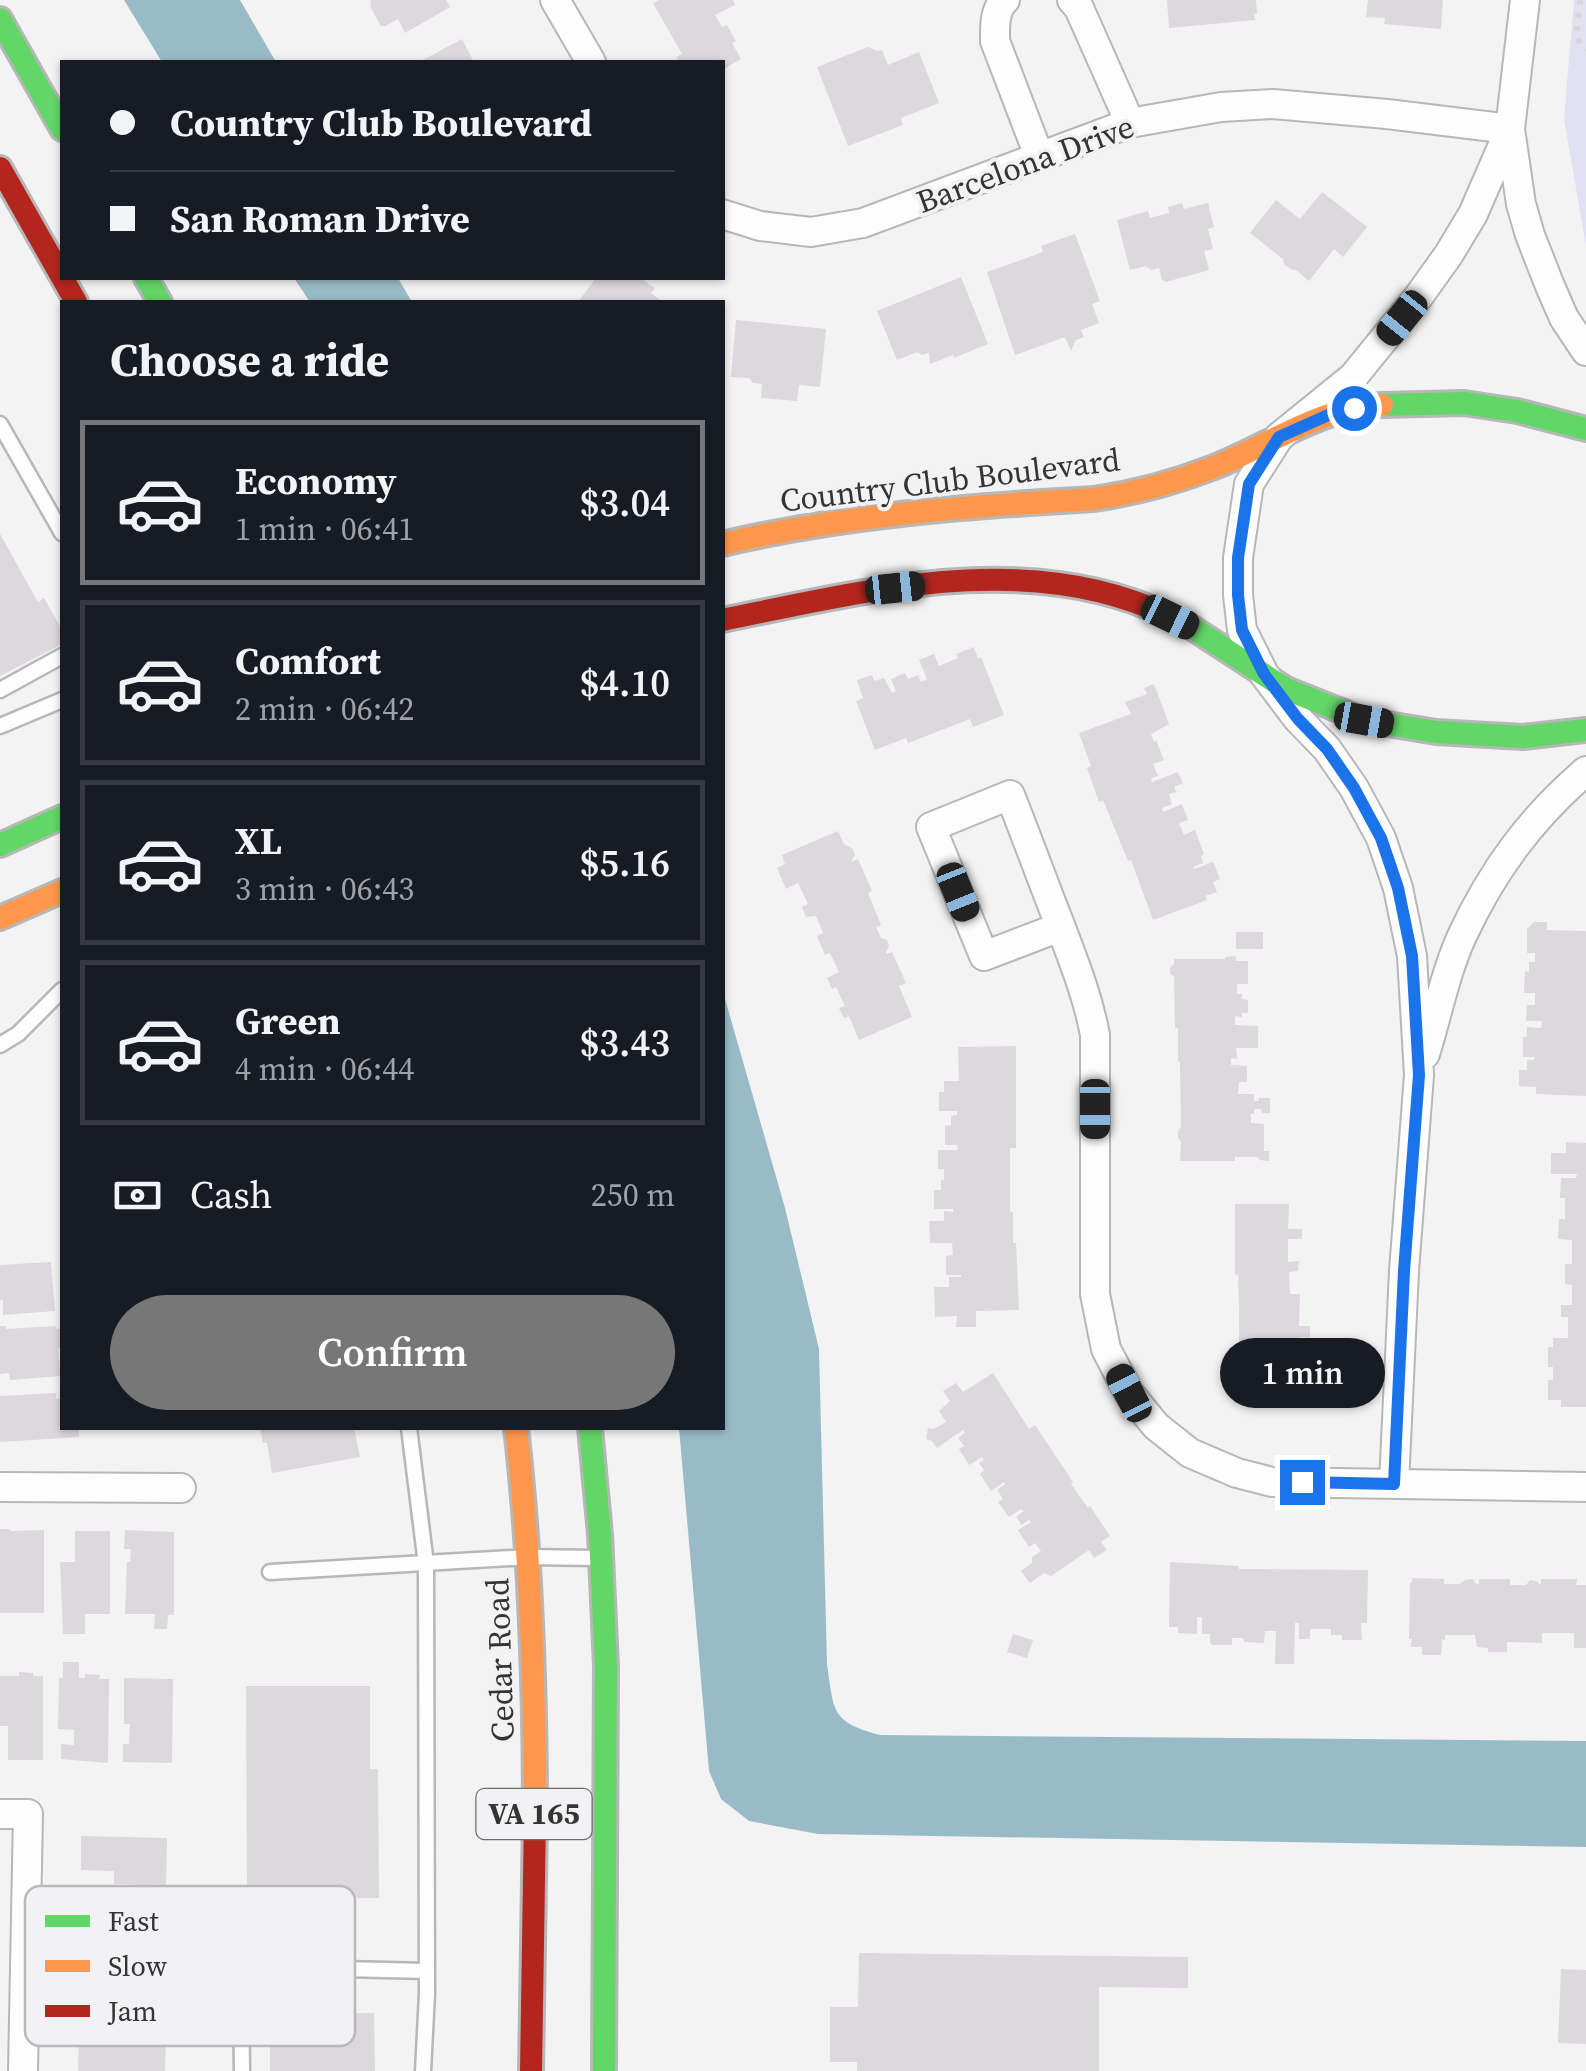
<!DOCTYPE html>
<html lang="en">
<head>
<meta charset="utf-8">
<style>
	body { margin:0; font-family:"Source Serif 4",serif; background:#242831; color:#f1f3f6; height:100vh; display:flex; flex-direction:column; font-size:38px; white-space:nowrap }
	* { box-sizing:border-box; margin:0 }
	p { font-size:32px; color:#9ea1a6 }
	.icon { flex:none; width:55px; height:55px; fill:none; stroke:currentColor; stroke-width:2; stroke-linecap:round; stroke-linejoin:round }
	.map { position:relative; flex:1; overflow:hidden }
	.details { position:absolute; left:60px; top:300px; width:665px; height:1130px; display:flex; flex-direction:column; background:#171b24; border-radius:0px; box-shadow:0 2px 8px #0004 }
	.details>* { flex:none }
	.guide { position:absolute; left:60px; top:60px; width:665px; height:220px; border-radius:0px; box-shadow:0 2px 8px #0004; display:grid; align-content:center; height:220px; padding:0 50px; background:#171b24 }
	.end { position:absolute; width:45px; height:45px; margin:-22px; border:12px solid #1a73e8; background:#fff; box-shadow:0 0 0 5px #fff }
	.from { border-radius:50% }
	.bubble { position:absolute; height:70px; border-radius:35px; background:#171b24; box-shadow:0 2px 8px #0004; font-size:32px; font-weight:600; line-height:70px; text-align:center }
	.car { position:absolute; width:30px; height:60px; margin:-30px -15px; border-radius:12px; box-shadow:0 0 8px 2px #0007; background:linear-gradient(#222 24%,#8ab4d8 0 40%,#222 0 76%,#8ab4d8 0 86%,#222 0) }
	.guide b { display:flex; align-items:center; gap:35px; height:95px; font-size:38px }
	.guide b+b { border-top:2px solid #363941 }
	.guide i { width:25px; height:25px; background:#f1f3f6 }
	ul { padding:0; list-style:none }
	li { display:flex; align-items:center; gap:30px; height:165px; margin:0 20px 15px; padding:0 30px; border:5px solid #363941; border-radius:0px }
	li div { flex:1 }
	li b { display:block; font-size:38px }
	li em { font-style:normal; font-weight:600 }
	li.on { border-color:#777778 }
	li>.icon { width:90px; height:90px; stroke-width:1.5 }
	h2 { padding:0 50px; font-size:45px; line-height:120px }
	.pay { display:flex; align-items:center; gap:25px; height:110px; padding:0 50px; font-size:38px }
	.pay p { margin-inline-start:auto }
	.action { display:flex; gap:20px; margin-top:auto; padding:20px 50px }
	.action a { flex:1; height:115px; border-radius:60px; background:#777778; color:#fff; font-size:40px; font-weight:600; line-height:115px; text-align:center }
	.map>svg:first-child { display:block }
	.green { fill:#e2e1f3 }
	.water { fill:#99bbc8 }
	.building { fill:#ddd7de }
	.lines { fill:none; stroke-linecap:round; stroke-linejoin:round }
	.lane-casing { stroke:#b7b7b8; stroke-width:19 }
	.street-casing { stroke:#b7b7b8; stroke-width:32 }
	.fast-casing { stroke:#b7b7b8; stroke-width:28 }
	.slow-casing { stroke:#b7b7b8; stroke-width:28 }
	.jam-casing { stroke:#b7b7b8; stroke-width:28 }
	.path { stroke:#d7d7d8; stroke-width:6; stroke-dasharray:5 8; stroke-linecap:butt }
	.lane { stroke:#fdfdfd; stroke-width:14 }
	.street { stroke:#fdfdfd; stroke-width:28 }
	.fast { stroke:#63d668; stroke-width:22 }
	.slow { stroke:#ff974d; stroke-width:22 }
	.jam { stroke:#b3261e; stroke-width:22 }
	.route { stroke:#1a73e8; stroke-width:12 }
	.labels { text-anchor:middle; stroke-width:8; stroke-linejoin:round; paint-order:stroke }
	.shield { fill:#f2f2f4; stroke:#6d6d6e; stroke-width:2.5 }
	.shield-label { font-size:30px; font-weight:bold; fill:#343435 }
	.street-label { font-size:32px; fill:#343435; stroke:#f2f2f4 }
	.key { fill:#f2f2f4; stroke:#b9b9bb; stroke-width:2.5 }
	.key-label { font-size:28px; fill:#343435 }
</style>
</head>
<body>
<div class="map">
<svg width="1586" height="2071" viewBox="0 0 1586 2071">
	<rect width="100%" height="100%" fill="#f3f3f3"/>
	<path class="green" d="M1574,0H1586V246L1564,119Z"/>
	<path class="water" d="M124,0H240L276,62H162Z
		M294,278H398L412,302H310Z
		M723,992L785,1208L819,1349L827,1664C834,1710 830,1722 880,1735L1586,1741V1847L818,1834L749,1821L721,1799L709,1771L679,1428H722Z"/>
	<path class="building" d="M371,0H446L450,7L405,33L398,19L385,26H381L370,6Z
		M659,0H733L735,5L715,15L722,27L727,25L736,41L732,43L741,59L722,70V62H679L676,57L682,54L653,3Z
		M1167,0H1256L1257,14H1254L1255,20L1169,28Z
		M1368,0H1443L1441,29L1384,24L1385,18L1366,17Z
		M462,39L474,62H419Z
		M868,47L877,51L882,50L888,65L919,52L939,103L901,118L903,125L848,146L817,67Z
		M1322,192L1367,227L1343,257L1334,249L1309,281L1296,270H1292L1284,264L1283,259L1250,233L1276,200L1300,219Z
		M1182,203L1184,209L1208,203L1214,227L1208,229L1213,249L1204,251L1209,270L1166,282L1162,280L1159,268L1151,270L1146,266L1130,270L1117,220L1148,211L1150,218L1169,213L1168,207Z
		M1075,234L1100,301L1092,304L1099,323L1081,330L1084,337L1076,340L1071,351L1065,337L1015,355L987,272L1043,252L1041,246Z
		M961,277L988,344L954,358L953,355L930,364L929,353L922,355L917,352L897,360L877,311Z
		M596,278H628L632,280L634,278H640L655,288L651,293L660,300L658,302H578Z
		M736,320L826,329L820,387L799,385L797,401L761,398L762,384L753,383L749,378L731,377Z
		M0,534L38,602L44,598L62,630V644L0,676Z
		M974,647L978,659L981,657L1004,715L973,727L970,719L908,743L906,738L875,750L856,701L863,698L857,680L872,675L874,681L884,678L892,693L896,691L891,679L905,673L908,679L918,675L921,682L927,679L919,660L934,654L939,666L958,658L956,654Z
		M1154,684L1169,724L1151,734L1154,742L1156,740L1164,760L1153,764L1158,776L1151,778L1152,782L1178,772L1183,783L1174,787L1176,792L1169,794L1172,804L1162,808L1163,812L1182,804L1188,820L1179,823L1184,835L1195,830L1204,854L1201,856L1203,863L1193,867L1194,869L1213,862L1220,879L1213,882L1217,892L1205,896L1207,900L1153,920L1131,860L1128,861L1103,800L1099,802L1087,768L1091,766L1079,733L1131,714L1125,702L1147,694L1144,688Z
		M838,831L844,844L852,848L855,855L851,862L858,859L872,891L868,893L881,925L876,927L881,938L887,940L889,946L886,952L887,954L892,952L906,983L899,986L912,1017L859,1040L849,1016L844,1018L839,1008L845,1006L836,987L832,989L827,978L839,972L830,953L825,955L817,936L823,933L816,916L806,917L802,907L808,904L798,883L786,889L777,868L785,864L782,855Z
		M1534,922H1547V930L1586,931V1096L1536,1094V1087L1519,1086V1070H1527V1060H1534L1535,1057H1523V1037H1527V1027L1541,1028L1542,1021H1526L1527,1005H1535V993H1524L1525,971L1529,972V962H1535V953H1527V929Z
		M1236,932H1263V949H1236Z
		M1236,956V961H1248V984H1237V994H1242V999L1248,1000V1013H1242V1017L1235,1016V1025L1258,1026V1048H1236L1237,1059L1231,1058V1065L1247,1066V1082H1239L1238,1094H1254V1101H1259V1098H1270V1113H1262L1261,1109H1254V1114H1251V1123L1264,1124V1151H1269V1161L1260,1160L1258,1157H1235V1161H1180L1181,1141L1178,1138V1130L1181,1127L1180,1062L1178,1061V1028H1175L1174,976L1170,974V968L1174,964V959H1225V957Z
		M1016,1046V1148H1010V1212H1013V1243H1016L1019,1310L976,1311V1327H956L957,1316L935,1317L934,1287H949V1277H961V1275H946V1256L953,1255L952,1243H930L929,1221H944V1211L953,1212V1209H934V1190H941V1180H944V1169H938V1150H958L957,1145H945V1126L951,1125V1116L957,1115V1111H939V1092H944V1081H959L958,1047Z
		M1566,1142L1586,1143V1407H1561V1400H1548V1380H1553V1367H1548V1347H1553V1338H1568V1317H1561V1305H1572V1285L1565,1284V1264H1572V1240L1558,1239L1559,1219H1565V1198H1560L1561,1178H1576L1577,1174H1551V1153H1566Z
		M1235,1204H1289L1288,1229H1302V1239H1288V1262L1299,1261L1298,1271L1289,1272L1290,1294H1300L1299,1326H1310V1337H1299V1341L1296,1340V1359H1306V1392H1316V1403H1304V1405H1254V1372H1239V1307L1238,1274L1235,1275Z
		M51,1262L55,1311L3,1315V1300H0V1265Z
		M0,1326H6V1329L56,1326V1329L62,1328V1347L58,1348L60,1376L10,1380L9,1373L0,1374Z
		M993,1373L1029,1429L1035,1425L1073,1482L1071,1484L1088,1508L1090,1506L1110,1536L1101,1542L1107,1550L1094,1558L1089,1550L1051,1576L1044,1573L1030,1583L1021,1571L1032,1563V1557L1041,1551L1035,1543L1029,1547L1018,1530L1031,1522L1029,1520L1022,1525L1016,1517L1024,1511L1021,1509L1009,1517L998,1502L1003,1499L997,1490L1005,1484L1004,1482L991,1491L980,1474L984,1470L979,1463L984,1460L982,1457L969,1465L959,1449L964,1446L958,1438L965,1433L963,1430L937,1448L932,1441L926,1439L928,1428L934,1429L946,1422L939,1411L950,1401L943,1391L956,1383L963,1392Z
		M56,1393V1399L62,1398V1428H79V1437L0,1442V1396Z
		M260,1428H354L360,1457L272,1473L267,1443H263Z
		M0,1529H10V1531L44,1530V1613H0Z
		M125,1530L174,1532V1615H168L167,1629H154L155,1614H125L127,1562H130L131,1549H124Z
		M75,1531H110V1614H85V1634H63L60,1562H75Z
		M1170,1562L1239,1566V1569L1368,1570L1367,1623H1361L1362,1640H1342V1635H1331V1629H1310V1639H1299V1623H1295L1294,1664H1275L1276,1631H1265L1264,1643L1244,1642L1243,1638H1232V1645H1213L1210,1643V1634H1202V1617H1197V1634L1178,1633V1627H1169Z
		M1412,1578L1444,1579V1584H1460L1465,1580L1473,1579L1476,1584H1479V1579H1510V1585H1526L1530,1580L1536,1581L1541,1585V1579H1577L1576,1585H1586V1648H1574V1633H1542V1643L1507,1642V1652H1488V1648L1477,1647L1475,1635H1445V1640L1442,1639L1441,1655H1422V1647H1411L1412,1639H1409L1410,1583H1412Z
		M1013,1634L1033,1640L1027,1658L1007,1652Z
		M63,1662H79V1678H85V1674L100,1675L99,1679H109L108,1763L61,1759V1744L74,1745V1730L58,1729L59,1678H63Z
		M19,1672L33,1673V1676H43V1760H8V1726H0V1676H19Z
		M124,1678L173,1679L172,1763L123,1762V1744H129L130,1724H124Z
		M246,1686H370V1769H378L379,1898L247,1899Z
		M81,1836L167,1838L166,1885L114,1884V1871L81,1870Z
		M859,1953L1188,1957V1988L1099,1987V2071H857V2062H830V2007H858Z
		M1561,1969L1586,1970V2044L1558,2043Z
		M374,2013L375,2071H270V2014Z
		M79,2031L166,2034L165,2071H78Z"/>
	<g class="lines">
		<g class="lane-casing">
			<path id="lane" d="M0,424L62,533
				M0,690L62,656
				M0,726L62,700
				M0,1045L18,1034L62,990
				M409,1428L426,1564L427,1994L423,2071
				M270,1572L529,1557L595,1558
				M242,2071L241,1989L250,1975L261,1967L426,1971"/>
		</g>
		<g class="street-casing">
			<path id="street" d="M555,0L591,62
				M1005,0C994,10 995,27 995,41L1039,156
				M1072,0L1079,8L1130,123
				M1525,0L1510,129L1521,204L1530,235L1550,286L1564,318L1586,351
				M722,214L760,226L811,232L863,223L1130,123L1221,107L1273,104L1387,114L1510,129
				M1060,927L984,956L931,827L1010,795C1027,838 1043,882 1060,925C1074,962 1088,997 1095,1035V1294L1106,1349L1129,1393L1156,1426L1190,1453L1237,1473L1272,1482L1586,1487
				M1425,1054C1437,1016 1445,973 1462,936C1492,871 1531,818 1586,771
				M1394,1484L1404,1271L1419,1075L1412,956L1398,888L1381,838L1354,788L1327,749L1298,719L1264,674L1242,630L1238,595V558L1249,484L1279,437L1353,377L1419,296L1449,254L1473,214L1510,129
				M0,1487L181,1488
				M0,1814H28L23,2071"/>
		</g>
		<g class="fast-casing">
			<path id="fast" d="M0,19L62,129
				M146,278L160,302
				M1382,405L1464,403L1517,411L1586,429
				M1169,616L1191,627L1286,689L1364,720L1436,732L1523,737L1586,730
				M0,845L62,817
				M590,1428L600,1534L606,1666L604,2071"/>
		</g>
		<g class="slow-casing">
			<path id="slow" d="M722,544C845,515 968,506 1094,499C1135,493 1176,482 1214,467C1268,446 1322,406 1382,405
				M0,918L62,891
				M516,1428C531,1557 535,1686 535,1816"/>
		</g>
		<g class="jam-casing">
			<path id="jam" d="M0,168L76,302
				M722,620C866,591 1029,548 1169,616
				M531,2071L535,1816"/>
		</g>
		<path class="path" d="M1580,0C1579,16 1571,40 1586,50"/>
		<use href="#lane" class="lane"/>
		<use href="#street" class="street"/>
		<use href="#fast" class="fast"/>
		<use href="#slow" class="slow"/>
		<use href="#jam" class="jam"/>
	</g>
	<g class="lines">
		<path class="route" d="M1302,1482L1394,1484L1404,1271L1419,1075L1412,956L1398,888L1381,838L1354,788L1327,749L1298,719L1264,674L1242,630L1238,595V558L1249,484L1279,437L1335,412L1354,408"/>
	</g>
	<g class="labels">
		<rect class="shield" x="476.5" y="1789" width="115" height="50" rx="8"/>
		<g class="shield-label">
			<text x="534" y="1824">VA 165</text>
		</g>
		<g class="street-label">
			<text transform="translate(1025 164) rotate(-20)" y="11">Barcelona Drive</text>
			<text transform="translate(950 480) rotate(-7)" y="11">Country Club Boulevard</text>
			<text transform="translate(500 1660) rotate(-92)" y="11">Cedar Road</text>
		</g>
	</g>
	<rect x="25" y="1886" width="330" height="160" rx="15" class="key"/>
	<rect x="45" y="1915" width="45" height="12" fill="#63d668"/>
	<rect x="45" y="1960" width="45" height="12" fill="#ff974d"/>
	<rect x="45" y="2005" width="45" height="12" fill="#b3261e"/>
	<g class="key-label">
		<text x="108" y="1931">Fast</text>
		<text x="108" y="1976">Slow</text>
		<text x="108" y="2021">Jam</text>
	</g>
</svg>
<i class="end from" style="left:1354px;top:408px"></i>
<i class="end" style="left:1302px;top:1482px"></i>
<div class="bubble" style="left:1220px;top:1338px;width:165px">1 min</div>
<i class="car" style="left:1402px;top:318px;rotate:219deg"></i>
<i class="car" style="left:895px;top:588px;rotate:84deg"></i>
<i class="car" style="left:1170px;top:617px;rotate:116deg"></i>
<i class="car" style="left:1364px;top:720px;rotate:100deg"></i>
<i class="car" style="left:958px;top:892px;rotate:158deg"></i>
<i class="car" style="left:1095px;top:1109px;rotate:180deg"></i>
<i class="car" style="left:1129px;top:1393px;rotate:333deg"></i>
<div class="guide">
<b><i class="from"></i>Country Club Boulevard</b>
<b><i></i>San Roman Drive</b>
</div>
<section class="details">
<h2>Choose a ride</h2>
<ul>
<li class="on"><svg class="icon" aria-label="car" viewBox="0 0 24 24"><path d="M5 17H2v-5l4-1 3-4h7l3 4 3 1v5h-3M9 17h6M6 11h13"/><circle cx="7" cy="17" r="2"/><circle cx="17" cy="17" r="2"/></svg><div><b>Economy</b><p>1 min · 06:41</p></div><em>$3.04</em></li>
<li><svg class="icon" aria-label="car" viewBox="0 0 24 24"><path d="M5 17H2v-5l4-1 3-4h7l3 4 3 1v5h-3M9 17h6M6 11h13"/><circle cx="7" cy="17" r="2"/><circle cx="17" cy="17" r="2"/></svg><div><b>Comfort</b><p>2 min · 06:42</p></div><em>$4.10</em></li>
<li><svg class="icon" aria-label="car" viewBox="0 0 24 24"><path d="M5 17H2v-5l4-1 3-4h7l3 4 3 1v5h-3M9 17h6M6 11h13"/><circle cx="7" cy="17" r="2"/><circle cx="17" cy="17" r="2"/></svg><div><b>XL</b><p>3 min · 06:43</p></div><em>$5.16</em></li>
<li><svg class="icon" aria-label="car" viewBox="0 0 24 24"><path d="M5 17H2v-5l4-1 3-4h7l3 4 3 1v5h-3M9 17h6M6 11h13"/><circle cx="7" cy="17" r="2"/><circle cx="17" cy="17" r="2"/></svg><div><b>Green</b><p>4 min · 06:44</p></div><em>$3.43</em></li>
</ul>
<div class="pay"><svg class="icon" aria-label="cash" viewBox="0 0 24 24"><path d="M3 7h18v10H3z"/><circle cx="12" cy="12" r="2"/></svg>Cash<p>250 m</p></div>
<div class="action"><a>Confirm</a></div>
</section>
</div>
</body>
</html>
